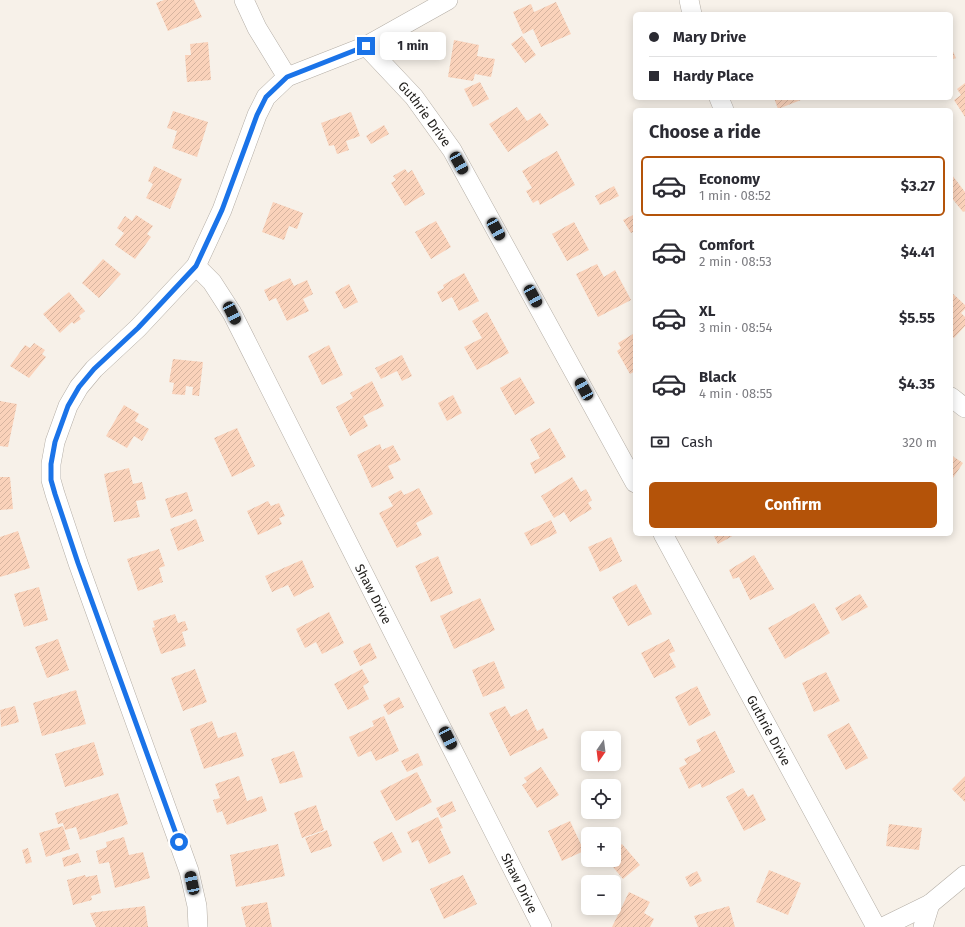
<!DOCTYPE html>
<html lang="en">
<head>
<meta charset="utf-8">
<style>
	body { margin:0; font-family:"Fira Sans",sans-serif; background:#f2f2f3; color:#2b2b33; height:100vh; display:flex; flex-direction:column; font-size:15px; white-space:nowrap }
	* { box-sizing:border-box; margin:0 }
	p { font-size:13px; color:#7c7c81 }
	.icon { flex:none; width:22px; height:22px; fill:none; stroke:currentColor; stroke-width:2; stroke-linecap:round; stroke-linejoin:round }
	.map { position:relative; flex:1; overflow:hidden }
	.drawer { position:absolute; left:633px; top:108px; width:320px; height:428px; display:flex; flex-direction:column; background:#fff; border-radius:6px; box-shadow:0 2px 10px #0003 }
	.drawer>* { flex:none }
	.guide { position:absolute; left:633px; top:12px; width:320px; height:88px; border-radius:6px; box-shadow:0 2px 10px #0003; display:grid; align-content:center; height:88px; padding:0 16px; background:#fff }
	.needle { width:26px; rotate:194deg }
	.buttons { position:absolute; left:581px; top:731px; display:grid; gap:8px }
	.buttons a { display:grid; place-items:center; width:40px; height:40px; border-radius:6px; background:#fff; box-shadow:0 2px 10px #0003; font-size:20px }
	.end { position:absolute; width:18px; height:18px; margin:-9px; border:5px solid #1a73e8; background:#fff; box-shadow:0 0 0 2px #fff }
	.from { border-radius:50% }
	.bubble { position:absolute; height:28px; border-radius:6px; background:#fff; box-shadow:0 2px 10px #0003; font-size:13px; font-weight:700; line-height:28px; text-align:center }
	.car { position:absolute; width:12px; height:24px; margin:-12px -6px; border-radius:5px; box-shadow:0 0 3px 1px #0007; background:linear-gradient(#222 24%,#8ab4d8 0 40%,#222 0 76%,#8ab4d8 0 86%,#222 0) }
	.guide b { display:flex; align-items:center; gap:14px; height:38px; font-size:15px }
	.guide b+b { border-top:1px solid #e1e1e2 }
	.guide i { width:10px; height:10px; background:#2b2b33 }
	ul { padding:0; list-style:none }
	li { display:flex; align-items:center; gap:12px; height:60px; margin:0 8px 6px; padding:0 8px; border:2px solid transparent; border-radius:6px }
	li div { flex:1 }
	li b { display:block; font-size:15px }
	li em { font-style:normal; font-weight:700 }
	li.on { border-color:#b45309 }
	li>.icon { width:36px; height:36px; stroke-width:1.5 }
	h2 { padding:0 16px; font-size:18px; line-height:48px }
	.pay { display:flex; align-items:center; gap:10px; height:44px; padding:0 16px; font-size:15px }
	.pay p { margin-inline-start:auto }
	.action { display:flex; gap:8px; margin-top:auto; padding:8px 16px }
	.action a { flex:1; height:46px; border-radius:6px; background:#b45309; color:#fff; font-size:16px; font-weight:700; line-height:46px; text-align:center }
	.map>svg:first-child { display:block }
	.building { fill:url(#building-hatch) }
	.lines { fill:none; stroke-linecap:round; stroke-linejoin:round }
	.street-casing { stroke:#b4aea6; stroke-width:20 }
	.street { stroke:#fff; stroke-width:19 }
	.route { stroke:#1a73e8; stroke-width:5 }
	.labels { text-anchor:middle; stroke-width:3.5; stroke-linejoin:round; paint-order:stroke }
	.street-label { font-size:13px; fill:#201e1b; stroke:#f7f1e9 }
</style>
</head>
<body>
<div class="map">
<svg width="965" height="927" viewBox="0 0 965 927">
	<defs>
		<pattern id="building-hatch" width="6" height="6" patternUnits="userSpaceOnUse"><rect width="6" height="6" fill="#fad2ba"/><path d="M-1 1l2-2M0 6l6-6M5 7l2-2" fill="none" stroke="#d6b49f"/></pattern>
	</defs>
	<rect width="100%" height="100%" fill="#f7f1e9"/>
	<path class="building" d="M164,0H194L202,17L168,31L156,3Z
		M556,2L571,34L541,47L533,29L523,34L513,12L531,4L534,12Z
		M522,36L536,55L525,63L511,44Z
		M454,40L479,45L477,56L495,59L491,77L475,74L473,81L448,77Z
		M208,42L211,80L187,82L185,55H191L190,44Z
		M951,47L956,58L951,60Z
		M480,82L489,99L473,107L464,89Z
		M965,83V117L954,100L961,95L957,89Z
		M774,98H806L778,109Z
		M517,107L527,121L540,113L549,125L508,152L489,124Z
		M173,111L208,122L197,157L172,148L177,131L167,128Z
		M351,112L360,136L346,141L349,150L337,154L334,145L329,146L321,123Z
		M384,125L389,134L371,144L366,136Z
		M557,151L575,185L540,205L538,200L533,203L526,191L532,188L522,171Z
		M154,166L182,179L170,209L146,198L153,184L148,181Z
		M405,169L408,173L412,170L425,194L405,206L391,183L396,180L393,176Z
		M952,175L965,192V211L963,212L951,197Z
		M614,186L619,196L600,205L595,196Z
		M273,202L303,213L297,229L289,226L284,240L262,232Z
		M136,215L153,226L147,234L151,237L135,259L115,245L124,233L117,228L125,216L132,221Z
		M633,215L635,231L631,233L623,220Z
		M436,221L451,247L431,259L415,232Z
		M574,222L589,250L567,261L552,234Z
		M103,259L121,274L99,298L82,283Z
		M597,264L604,277L615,270L631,300L598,317L576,274Z
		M464,273L479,301L459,311L452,297L442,302L437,292L444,288L443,285Z
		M290,278L294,286L307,280L313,294L303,299L309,311L287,321L276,298L269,301L264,290Z
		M349,284L358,302L344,309L335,292Z
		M69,292L85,311L79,316L81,319L74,324L72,322L60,333L43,314Z
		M951,292L965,305V309L961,313L965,317V326L954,338L951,336Z
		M487,312L509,353L477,370L464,347L482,338L472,321Z
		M633,334L635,338V371L630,374L617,351L621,348L618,343Z
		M34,343L45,350L42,354L46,357L29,378L10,366L25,345L30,348Z
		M329,345L343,375L322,385L308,356Z
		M402,355L412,376L402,381L397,371L381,379L375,368Z
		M173,359L203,362L199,396L192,395L193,387L186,386L185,395L172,394L174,383L169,382Z
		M520,377L535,403L515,415L500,388Z
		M372,381L384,406L363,416L368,426L350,436L336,407L353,398L350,393Z
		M453,395L462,413L447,421L438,403Z
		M0,401L17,404L8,447L0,446Z
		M124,405L139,414L135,421L149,429L142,441L134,436L127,448L106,436Z
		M237,428L255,466L232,477L214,438Z
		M550,428L566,457L535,474L530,463L540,458L530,439Z
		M380,444L382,450L393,445L401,460L388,466L394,478L372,488L357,455Z
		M951,455L963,463L951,481Z
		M129,468L133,484L142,482L146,499L136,501L140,517L114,522L104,474Z
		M0,477H10L13,509L0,510Z
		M572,477L581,492L586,489L592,500L588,503L592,509L570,522L564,512L554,518L541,496Z
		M419,488L433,514L416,523L422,535L397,548L379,513L393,506L388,497L401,490L404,495Z
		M187,492L193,511L171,518L165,499Z
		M268,501L271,506L279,503L285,516L279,518L282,524L258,535L247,511Z
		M196,519L204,541L178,551L170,529Z
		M551,520L557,533L531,546L524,533Z
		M18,531L30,568L0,577V537Z
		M713,534H736L718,544Z
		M611,537L622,561L600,572L588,547Z
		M159,549L165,566L159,568L163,582L138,591L127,559Z
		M754,555L774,589L750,600L739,577L733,579L729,570Z
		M438,556L453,593L431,602L415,566Z
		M302,560L314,587L294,597L288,585L272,592L265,576Z
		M636,584L652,614L628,626L612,597Z
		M39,587L48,620L24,627L14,594Z
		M860,594L868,607L842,621L835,608Z
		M480,598L495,630L454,649L440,616Z
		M814,603L830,633L785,659L768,628Z
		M329,612L344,643L322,654L316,642L305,648L296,629Z
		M175,614L178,623L185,621L188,630L182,632L186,646L161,654L152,628L155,627L153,621Z
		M58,639L69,670L47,678L35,647Z
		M669,639L675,651L669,654L676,667L654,678L641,653Z
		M370,643L377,658L360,666L353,651Z
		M494,661L505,688L483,697L472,670Z
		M195,669L207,702L183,711L171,678Z
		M362,669L369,682L363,686L369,699L348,710L334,684Z
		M826,672L840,701L814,712L802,683Z
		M697,686L711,715L689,726L675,697Z
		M76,690L86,724L42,736L33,703Z
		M399,697L404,707L388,715L383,705Z
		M15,706L19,722L1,727L0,710Z
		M505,706L511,717L527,709L537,731L543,728L548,738L510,756L489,713Z
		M384,716L399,751L376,761L371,751L358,757L349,737L374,726L372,721Z
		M212,721L218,738L236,732L244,756L204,769L190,729Z
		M849,723L868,758L846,770L827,735Z
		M715,731L735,772L702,788L700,783L689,789L679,768L687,764L684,759L701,751L696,740Z
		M94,742L104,775L65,787L55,754Z
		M294,751L303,777L280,784L271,759Z
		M418,753L423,765L407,772L401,761Z
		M541,767L559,795L537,808L522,785L527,782L524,778Z
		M417,772L432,802L396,821L380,791Z
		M239,776L247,801L262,796L267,811L227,825L222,811L217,813L213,800L220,798L215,784Z
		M965,776V802L952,789Z
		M743,788L748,797L753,794L766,820L744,831L726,797Z
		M118,793L128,824L80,840L76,827L65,830L63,823L58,824L55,813Z
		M452,801L456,811L441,818L436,808Z
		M316,805L324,830L302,838L294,813Z
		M438,817L443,828L440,829L451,853L429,864L418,840L412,843L407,832Z
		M570,821L584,851L562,861L548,831Z
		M889,824L922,828L919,850L886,846Z
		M63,826L70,849L46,857L39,833Z
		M327,830L332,846L311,853L305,838Z
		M392,832L402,852L383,862L373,842Z
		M124,837L129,855L143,852L150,878L115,888L109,862L99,864L96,851L107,847L106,842Z
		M278,844L285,876L236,887L230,855Z
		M622,844L640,865L623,879L607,860H614V851Z
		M28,848L32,862L26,864L22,850Z
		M78,853L81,862L64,867L62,858Z
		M769,870L801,883L788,915L756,902Z
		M697,871L702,881L690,887L685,877Z
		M85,875L86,877L97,875L101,893L91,896L92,900L73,905L67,880Z
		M463,875L477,904L444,919L430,889Z
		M629,892L650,902L644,913L654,919L650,927H612Z
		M267,902L272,927H246L241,907Z
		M145,906L148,927H96L90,913Z
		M729,906L735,927H698L694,916Z"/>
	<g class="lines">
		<g class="street-casing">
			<g id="street">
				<path d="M244,0L257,28L287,77"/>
				<path d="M689,0L692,14"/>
				<path id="s1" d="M366,46L414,97L452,150L635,483"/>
				<path d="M719,98L724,110"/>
				<path id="s2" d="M196,266L212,282L232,313L542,927"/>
				<path d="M951,397L965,408"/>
				<path id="s3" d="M663,534L876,927"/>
				<path d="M198,927L197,906L189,871L78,563L55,494L51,480V464L55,442L68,406L79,387L94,369L138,328L196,266L222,210L257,115L266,97L287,77L366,46L448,0"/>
				<path d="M883,927L930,904L965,875"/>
				<path d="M923,927L930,904"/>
			</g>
		</g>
		<use href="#street" class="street"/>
	</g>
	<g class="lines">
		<path class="route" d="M179,842L78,563L55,494L51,480V464L55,442L68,406L79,387L94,369L138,328L196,266L222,210L257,115L266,97L287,77L366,46"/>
	</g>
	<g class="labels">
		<g class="street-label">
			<text dy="5" stroke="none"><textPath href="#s1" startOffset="90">Guthrie Drive</textPath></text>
			<text dy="5" stroke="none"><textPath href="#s2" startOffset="374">Shaw Drive</textPath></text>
			<text dy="5" stroke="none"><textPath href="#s3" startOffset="223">Guthrie Drive</textPath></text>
			<text dy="5" stroke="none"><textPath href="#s2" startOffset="698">Shaw Drive</textPath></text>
		</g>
	</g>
</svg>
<div class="buttons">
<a><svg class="needle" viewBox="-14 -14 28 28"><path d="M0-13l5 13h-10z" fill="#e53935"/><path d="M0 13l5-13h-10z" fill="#7c7c81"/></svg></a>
<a><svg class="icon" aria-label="locate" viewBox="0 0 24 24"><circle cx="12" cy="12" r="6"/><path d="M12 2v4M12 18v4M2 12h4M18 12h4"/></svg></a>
<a>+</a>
<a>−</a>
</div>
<i class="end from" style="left:179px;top:842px"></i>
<i class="end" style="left:366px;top:46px"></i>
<div class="bubble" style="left:380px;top:32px;width:66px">1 min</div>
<i class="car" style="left:459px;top:163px;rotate:151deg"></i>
<i class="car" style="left:496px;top:229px;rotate:151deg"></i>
<i class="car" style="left:533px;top:296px;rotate:151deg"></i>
<i class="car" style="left:232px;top:313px;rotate:153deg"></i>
<i class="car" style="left:584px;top:389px;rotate:331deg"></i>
<i class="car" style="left:448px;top:738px;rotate:153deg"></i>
<i class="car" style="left:192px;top:883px;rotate:348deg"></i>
<div class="guide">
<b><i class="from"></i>Mary Drive</b>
<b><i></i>Hardy Place</b>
</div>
<section class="drawer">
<h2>Choose a ride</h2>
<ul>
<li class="on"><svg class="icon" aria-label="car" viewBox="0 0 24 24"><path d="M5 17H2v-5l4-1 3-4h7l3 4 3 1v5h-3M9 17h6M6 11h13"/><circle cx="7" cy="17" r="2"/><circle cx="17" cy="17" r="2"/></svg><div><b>Economy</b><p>1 min · 08:52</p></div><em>$3.27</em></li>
<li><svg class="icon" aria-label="car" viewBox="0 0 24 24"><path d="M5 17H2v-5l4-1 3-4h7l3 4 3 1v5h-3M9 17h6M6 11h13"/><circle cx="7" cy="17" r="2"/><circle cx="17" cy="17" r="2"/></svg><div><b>Comfort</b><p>2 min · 08:53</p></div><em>$4.41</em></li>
<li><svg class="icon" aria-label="car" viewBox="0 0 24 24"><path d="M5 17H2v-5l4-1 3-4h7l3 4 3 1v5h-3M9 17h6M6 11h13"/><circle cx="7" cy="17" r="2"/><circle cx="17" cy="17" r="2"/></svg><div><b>XL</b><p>3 min · 08:54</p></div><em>$5.55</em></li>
<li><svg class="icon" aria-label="car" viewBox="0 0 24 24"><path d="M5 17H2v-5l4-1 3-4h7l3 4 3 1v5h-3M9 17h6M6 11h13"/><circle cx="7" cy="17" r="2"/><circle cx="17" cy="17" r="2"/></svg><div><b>Black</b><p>4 min · 08:55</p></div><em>$4.35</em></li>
</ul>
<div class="pay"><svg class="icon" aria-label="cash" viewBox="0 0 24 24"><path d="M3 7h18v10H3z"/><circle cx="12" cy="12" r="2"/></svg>Cash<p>320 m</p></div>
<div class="action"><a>Confirm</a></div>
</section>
</div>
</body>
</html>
